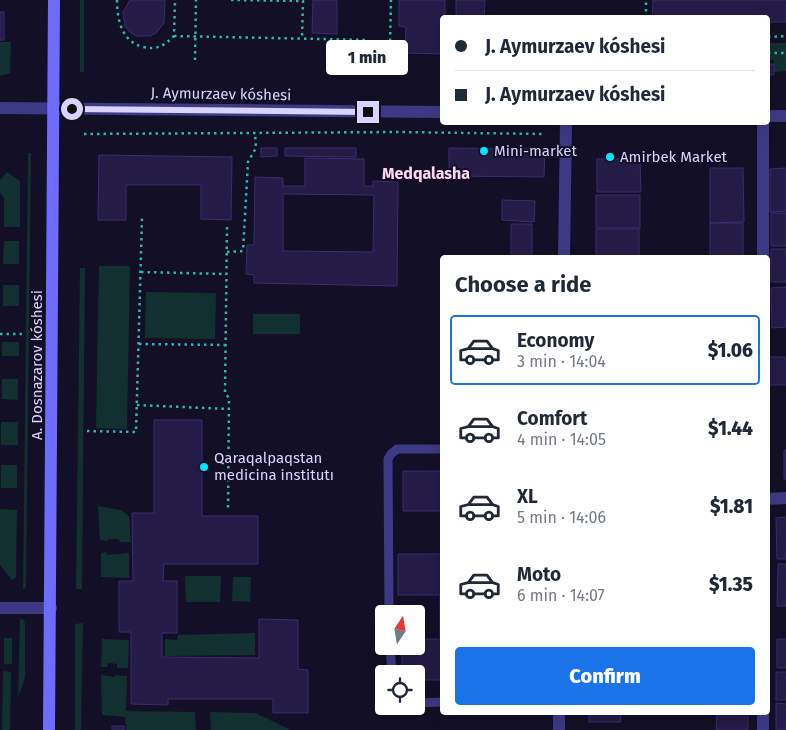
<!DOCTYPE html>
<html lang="en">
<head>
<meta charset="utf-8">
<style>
	body { margin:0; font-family:"Fira Sans",sans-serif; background:#f6f6f7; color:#1f2937; height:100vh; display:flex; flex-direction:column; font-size:19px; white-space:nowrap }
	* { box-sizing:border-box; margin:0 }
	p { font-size:16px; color:#747a83 }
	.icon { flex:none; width:28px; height:28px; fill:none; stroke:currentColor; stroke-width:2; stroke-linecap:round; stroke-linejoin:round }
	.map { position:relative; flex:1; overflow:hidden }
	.sheet { position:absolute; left:440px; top:255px; width:330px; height:460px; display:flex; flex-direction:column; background:#fff; border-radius:5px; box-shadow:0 5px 20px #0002 }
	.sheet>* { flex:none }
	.top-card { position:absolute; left:440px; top:15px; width:330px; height:110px; border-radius:5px; box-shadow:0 5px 20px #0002; display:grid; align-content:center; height:110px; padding:0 15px; background:#fff }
	.needle { width:32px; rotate:12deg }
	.fabs { position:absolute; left:375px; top:605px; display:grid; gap:10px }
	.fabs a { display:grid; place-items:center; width:50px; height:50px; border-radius:5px; background:#fff; box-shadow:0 5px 20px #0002; font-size:25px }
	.end { position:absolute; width:22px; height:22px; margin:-11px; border:6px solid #d9d4ff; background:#111; box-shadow:0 0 0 2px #111 }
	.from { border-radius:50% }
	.bubble { position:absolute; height:35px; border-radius:5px; background:#fff; box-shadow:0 5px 20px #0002; font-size:16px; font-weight:800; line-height:35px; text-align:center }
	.top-card b { display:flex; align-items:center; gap:18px; height:48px; font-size:19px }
	.top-card b+b { border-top:1px solid #e0e1e3 }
	.top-card i { width:12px; height:12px; background:#1f2937 }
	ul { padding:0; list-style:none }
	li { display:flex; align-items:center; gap:15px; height:70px; margin:0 10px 8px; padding:0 5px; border:2px solid transparent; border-radius:5px }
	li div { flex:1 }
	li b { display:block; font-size:19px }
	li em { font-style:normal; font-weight:800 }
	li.active { border-color:#1a73e8 }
	li>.icon { width:45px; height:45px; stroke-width:1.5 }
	h2 { padding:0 15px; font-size:22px; line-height:60px }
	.cta { display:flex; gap:10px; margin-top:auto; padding:10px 15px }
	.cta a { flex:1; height:58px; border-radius:5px; background:#1a73e8; color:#fff; font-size:20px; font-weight:800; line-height:58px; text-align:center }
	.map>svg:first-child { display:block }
	.green { fill:#12302f }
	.building { fill:#241b47; stroke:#3b2d73; fill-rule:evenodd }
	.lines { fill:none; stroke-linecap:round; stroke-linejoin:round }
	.path { stroke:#2fb8b0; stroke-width:2.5; stroke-dasharray:2.5 4; stroke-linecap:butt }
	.service { stroke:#3d3a85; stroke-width:9 }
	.minor { stroke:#3d3a85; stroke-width:12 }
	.tertiary { stroke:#3d3a85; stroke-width:12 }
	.secondary { stroke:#6f6bff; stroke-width:12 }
	.route { stroke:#d9d4ff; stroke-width:6 }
	.poi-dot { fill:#00e5ff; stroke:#130f26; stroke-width:2 }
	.labels { text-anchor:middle; stroke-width:4; stroke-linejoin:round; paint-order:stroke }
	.street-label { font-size:15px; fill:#d9d4ff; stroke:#130f26 }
	.poi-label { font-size:15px; fill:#d9d4ff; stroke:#130f26; text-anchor:start }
	.neighbourhood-label { font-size:16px; font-weight:bold; fill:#ffd6f0; stroke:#130f26 }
</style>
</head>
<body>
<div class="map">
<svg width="786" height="730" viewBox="0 0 786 730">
	<rect width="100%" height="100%" fill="#130f26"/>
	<path class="green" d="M80,0H84V72H80Z
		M0,42H11L10,73L0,76Z
		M769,43H786V71L774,72V60H769Z
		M28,153H31L26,583V587L23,590Z
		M7,172L20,181V227H4V198L0,192V180Z
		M4,241H19V264H3Z
		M99,266H130L127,429L96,428Z
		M80,268H85L82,589H76Z
		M3,285H19V306H3Z
		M146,292L216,293L215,339L145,338Z
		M253,314H300V334H253Z
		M2,342H19V356H2Z
		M2,379H18V400L2,399Z
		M1,422H18V445H1Z
		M1,465H17V488H1Z
		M98,506L121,510L129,516L131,542H120L119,539H108V541L100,540Z
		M0,509L17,510L16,578L12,580L0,565Z
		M106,552L107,555L129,553V578L101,577V553Z
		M185,576H221L220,602H186Z
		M233,577H251L250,602L232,601Z
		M20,618L24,620L25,624V677L18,699Z
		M83,623L81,730H75V624Z
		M255,633V655L165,656V639L177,640L178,635Z
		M4,638H12V664H4Z
		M102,639L129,640L128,668H117V664L108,663L107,667H101Z
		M3,671L11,672L10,730H2Z
		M101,675L115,677V675L127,676L126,711L195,712L196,730H126L125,717L102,715Z
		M210,712L255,713L291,730H211Z"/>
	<path class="building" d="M130,0H165L164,23L156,33L150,36H136L130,32L125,26L123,12Z
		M313,0H337V34L312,33Z
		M399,0H445V18H442V54L405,53L406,27L399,26Z
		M456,0H485L484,18H456Z
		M653,0H786V22H768V18H652Z
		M0,12H4V40H0Z
		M373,56H395V69H373Z
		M768,64H774V75H768Z
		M261,148H277V156L261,157Z
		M285,148H356V157L285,156Z
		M449,148L545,149L544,177L449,176Z
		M99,155L232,157L231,220L201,219V185H126V220H98Z
		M305,158L364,159V186H373V181L398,182L397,286L254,283V275L246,274L247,245H254L255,177L283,178V186H305ZM283,194L374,195L373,252L283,251Z
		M597,159H640L641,192H597Z
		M710,168H743L744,222L710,223Z
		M786,168V211L770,212V169Z
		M596,195H640V228H596Z
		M502,200L535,201L534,222L502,220Z
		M771,213H786V246H771Z
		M710,223H743V258H710Z
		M511,224H532V258H511Z
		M596,229H639V258H596Z
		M771,249H786V282H771Z
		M786,287V327L772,328L771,288Z
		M768,357H786V385H769Z
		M154,420H202V516H258V564H164L163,581H177V633H162V657L259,658V619L298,620V669L308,670V713H273V699H168V705L131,704V632H119V581H133L132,513H154Z
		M784,450H786V479H784Z
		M403,471H442V680H416V674H402V646H416V639H440V595H398V554H442V511H403Z
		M786,517V559H777L776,518Z
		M778,564H786V606H777Z
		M777,639H786V668H777Z
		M776,672H786V700H776Z
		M776,703L786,704V730H776Z
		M589,712H620L621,722H589Z
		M717,712H748V730H716Z
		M112,726H124V730H112Z"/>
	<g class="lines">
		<path class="path" d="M117,0C117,20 122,42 143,47C157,50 164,46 174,36L175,0
			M231,0L303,1L302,39
			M646,18V0
			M174,36L369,40
			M768,37L786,36
			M369,47L390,46L391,0
			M768,53H786
			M195,60L196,0
			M84,134L398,132L543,134
			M227,227L225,393L229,398L228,509
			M227,252L243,251L248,162L256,148L255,133
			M141,272L226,274
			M0,334H22
			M139,344L226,345
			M137,405L228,409
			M87,431L136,432L142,218"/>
		<path class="service" d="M389,614L388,459L391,454L397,449H442
			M390,646L392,674
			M416,703L442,702"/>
		<path class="minor" d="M564,258L566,122
			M763,258V122
			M768,499L786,498
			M0,608H51
			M763,712V730
			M559,730V712"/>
		<path class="tertiary" d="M0,108L442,112
			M768,116H786"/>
		<path class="secondary" d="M49,730L54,0"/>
	</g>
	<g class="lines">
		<path class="route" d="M72,109L368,112"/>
	</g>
	<g class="poi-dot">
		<circle cx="484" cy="151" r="5"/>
		<circle cx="610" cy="157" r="5"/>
		<circle cx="204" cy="467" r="5"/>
	</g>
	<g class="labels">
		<g class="street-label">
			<text transform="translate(221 94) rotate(1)" y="5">J. Aymurzaev kóshesi</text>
			<text transform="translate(37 365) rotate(-90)" y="5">A. Dosnazarov kóshesi</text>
		</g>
		<g class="poi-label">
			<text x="494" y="156">Mini-market</text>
			<text x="620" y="162">Amirbek Market</text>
			<text x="214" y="463">Qaraqalpaqstan<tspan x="214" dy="17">medicina institutı</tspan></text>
		</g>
		<g class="neighbourhood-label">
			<text x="426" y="179">Medqalasha</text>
		</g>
	</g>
</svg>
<div class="fabs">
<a><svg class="needle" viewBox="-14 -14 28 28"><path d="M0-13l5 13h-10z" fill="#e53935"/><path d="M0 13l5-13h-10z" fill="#747a83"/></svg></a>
<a><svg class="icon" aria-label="locate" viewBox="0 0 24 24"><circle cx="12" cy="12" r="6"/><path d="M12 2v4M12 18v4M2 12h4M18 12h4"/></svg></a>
</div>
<i class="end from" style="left:72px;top:109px"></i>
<i class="end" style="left:368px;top:112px"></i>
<div class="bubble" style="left:326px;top:40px;width:82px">1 min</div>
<div class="top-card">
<b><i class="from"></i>J. Aymurzaev kóshesi</b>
<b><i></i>J. Aymurzaev kóshesi</b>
</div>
<section class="sheet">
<h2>Choose a ride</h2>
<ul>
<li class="active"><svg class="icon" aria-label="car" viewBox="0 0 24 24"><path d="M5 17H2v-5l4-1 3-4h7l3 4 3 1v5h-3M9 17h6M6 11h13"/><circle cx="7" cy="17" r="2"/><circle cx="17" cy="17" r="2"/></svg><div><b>Economy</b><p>3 min · 14:04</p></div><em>$1.06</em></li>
<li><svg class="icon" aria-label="car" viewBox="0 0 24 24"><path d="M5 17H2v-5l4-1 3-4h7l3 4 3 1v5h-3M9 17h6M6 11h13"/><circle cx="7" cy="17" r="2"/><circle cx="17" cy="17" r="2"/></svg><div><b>Comfort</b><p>4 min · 14:05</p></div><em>$1.44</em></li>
<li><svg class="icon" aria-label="car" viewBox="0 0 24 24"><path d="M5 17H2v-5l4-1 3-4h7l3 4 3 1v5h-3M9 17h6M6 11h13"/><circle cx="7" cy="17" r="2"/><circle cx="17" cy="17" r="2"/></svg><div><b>XL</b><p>5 min · 14:06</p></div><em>$1.81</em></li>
<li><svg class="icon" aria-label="car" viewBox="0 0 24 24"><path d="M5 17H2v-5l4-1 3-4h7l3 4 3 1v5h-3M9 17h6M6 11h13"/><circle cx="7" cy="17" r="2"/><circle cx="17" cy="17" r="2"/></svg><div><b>Moto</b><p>6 min · 14:07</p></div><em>$1.35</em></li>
</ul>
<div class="cta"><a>Confirm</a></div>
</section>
</div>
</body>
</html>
